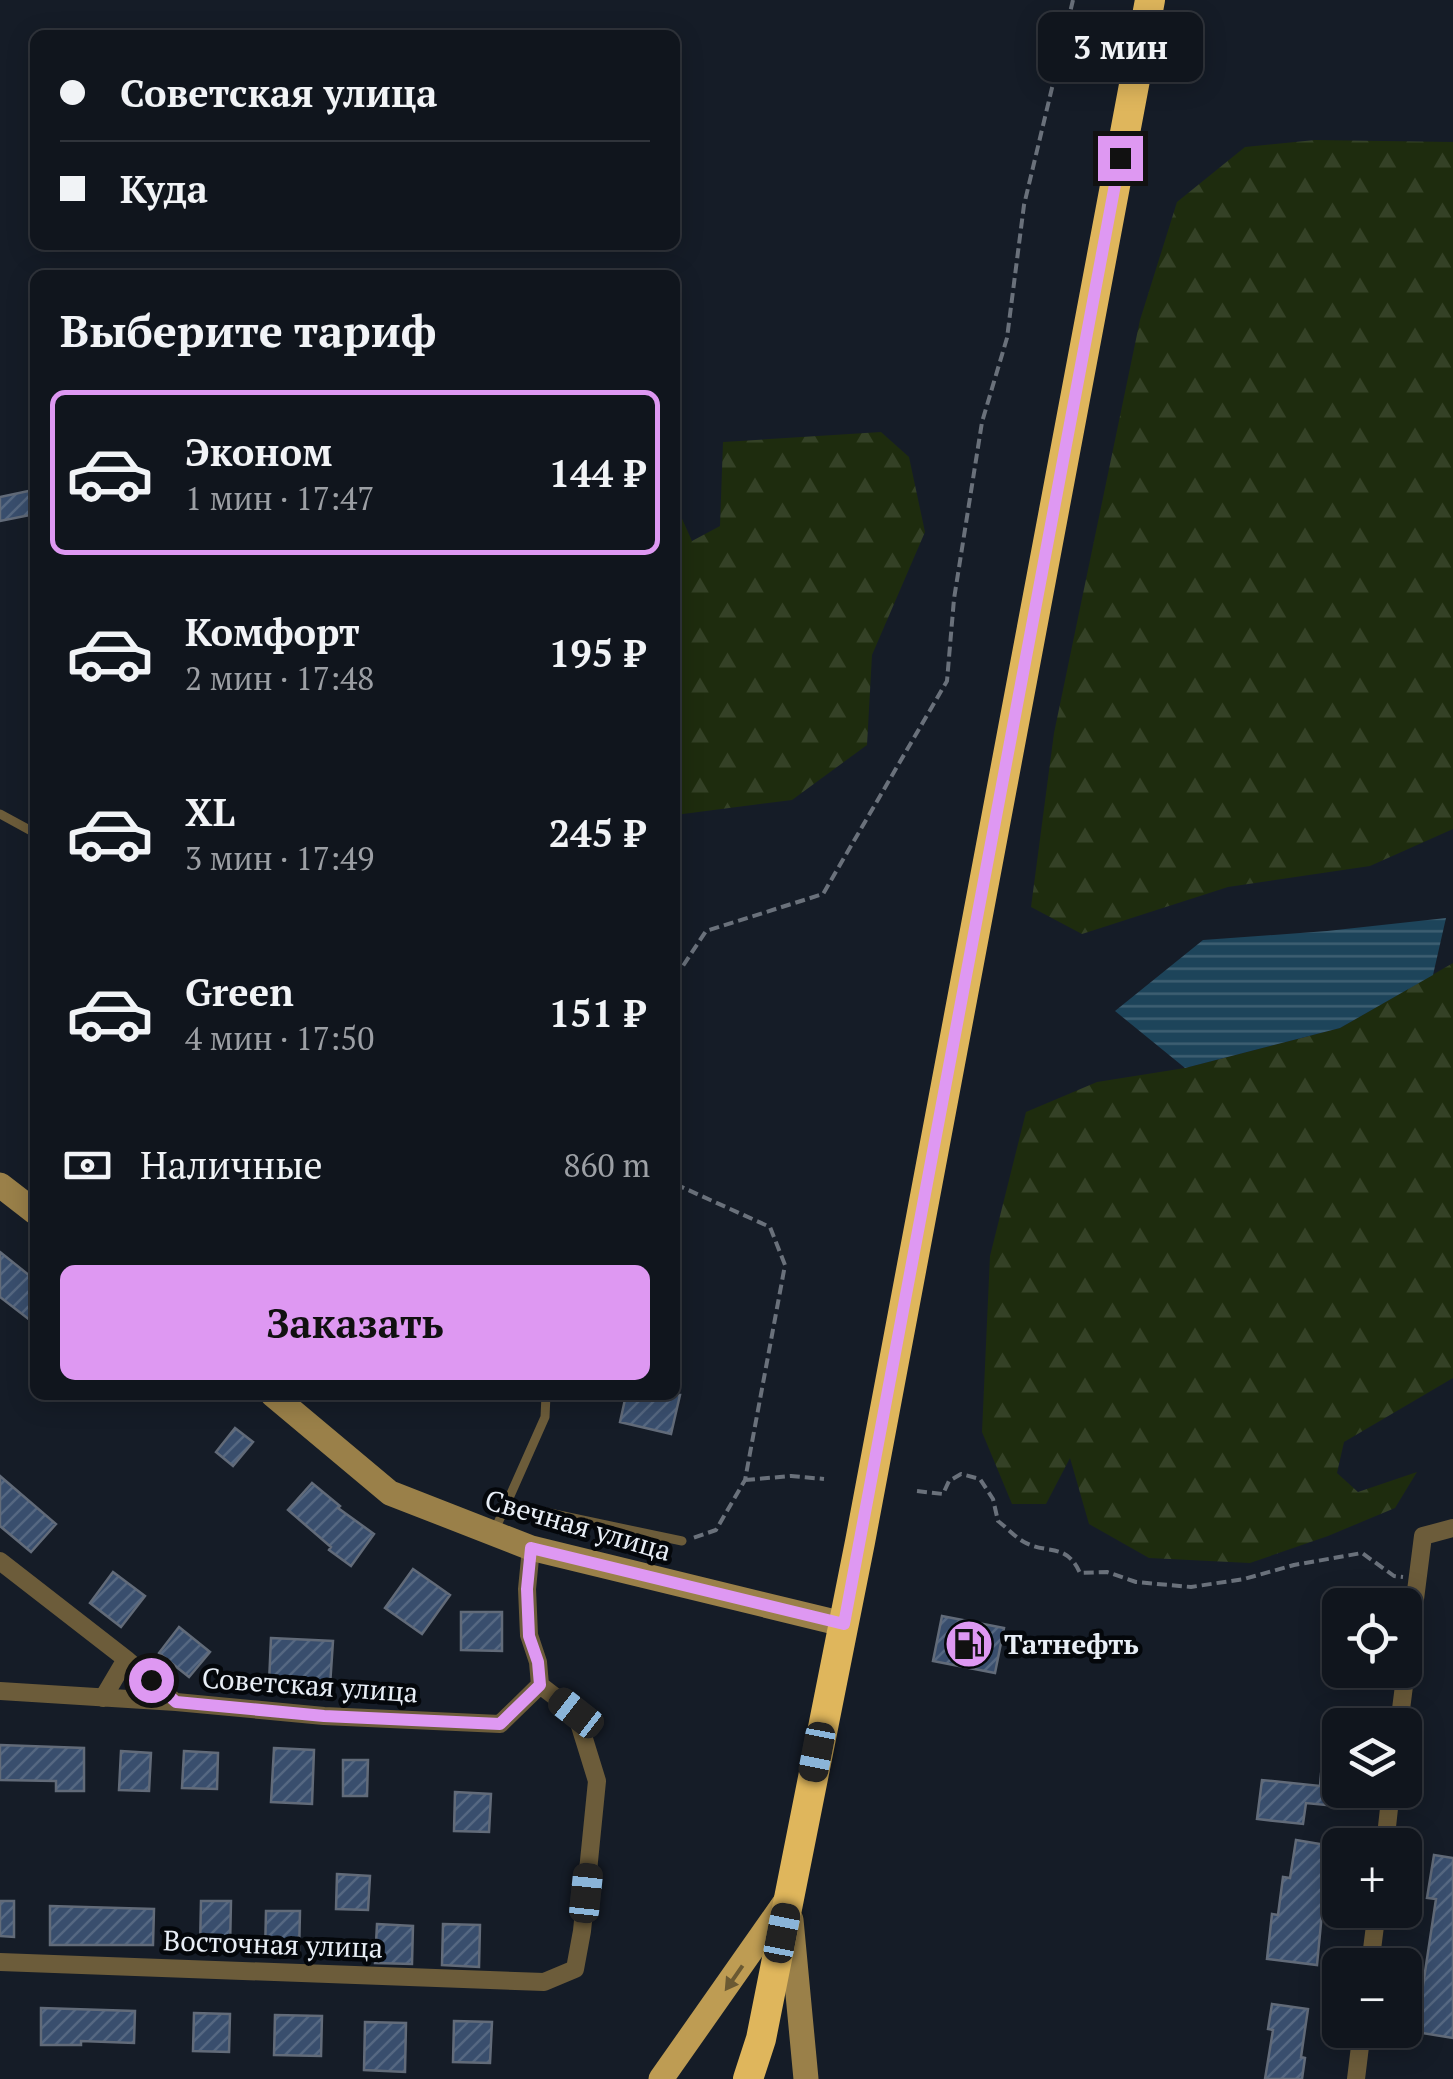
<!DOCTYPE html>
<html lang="ru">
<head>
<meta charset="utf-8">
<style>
	body { margin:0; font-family:"PT Serif",serif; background:#1e222a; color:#f1f3f6; height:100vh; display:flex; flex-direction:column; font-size:38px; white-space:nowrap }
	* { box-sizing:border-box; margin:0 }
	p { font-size:32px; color:#9c9fa4 }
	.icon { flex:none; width:55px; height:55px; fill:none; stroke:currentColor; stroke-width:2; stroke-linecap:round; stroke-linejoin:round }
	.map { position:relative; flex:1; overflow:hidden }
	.drawer { position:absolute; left:30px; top:270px; width:650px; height:1130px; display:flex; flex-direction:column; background:#10151d; border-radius:15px; box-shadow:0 5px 25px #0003,0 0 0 2px #30343b }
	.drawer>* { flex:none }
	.guide { position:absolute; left:30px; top:30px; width:650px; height:220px; border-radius:15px; box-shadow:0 5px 25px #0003,0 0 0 2px #30343b; display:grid; align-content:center; height:220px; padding:0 30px; background:#10151d }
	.controls { position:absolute; left:1322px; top:1588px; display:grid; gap:20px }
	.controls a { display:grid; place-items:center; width:100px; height:100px; border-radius:15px; background:#10151d; box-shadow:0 5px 25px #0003,0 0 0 2px #30343b; font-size:50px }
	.end { position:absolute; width:45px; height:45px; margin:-22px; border:12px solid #de98f2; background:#111; box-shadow:0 0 0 5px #111 }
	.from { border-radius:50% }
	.bubble { position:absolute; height:70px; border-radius:15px; background:#10151d; box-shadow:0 5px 25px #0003,0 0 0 2px #30343b; font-size:32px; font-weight:800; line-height:70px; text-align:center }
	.car { position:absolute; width:30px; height:60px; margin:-30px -15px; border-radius:12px; box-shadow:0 0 8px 2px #0007; background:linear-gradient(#222 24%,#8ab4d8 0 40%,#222 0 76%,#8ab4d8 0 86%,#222 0) }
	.guide b { display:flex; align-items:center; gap:35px; height:95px; font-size:38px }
	.guide b+b { border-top:2px solid #30343b }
	.guide i { width:25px; height:25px; background:#f1f3f6 }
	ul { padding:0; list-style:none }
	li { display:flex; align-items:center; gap:30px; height:165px; margin:0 20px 15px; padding:0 10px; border:5px solid transparent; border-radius:15px }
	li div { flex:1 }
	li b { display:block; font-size:38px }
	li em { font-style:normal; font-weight:800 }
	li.active { border-color:#de98f2 }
	li>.icon { width:90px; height:90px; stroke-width:1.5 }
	h2 { padding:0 30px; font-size:45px; line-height:120px }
	.pay { display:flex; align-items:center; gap:25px; height:110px; padding:0 30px; font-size:38px }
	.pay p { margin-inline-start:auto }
	.primary-button { display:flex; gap:20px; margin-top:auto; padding:20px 30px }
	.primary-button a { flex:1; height:115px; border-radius:15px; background:#de98f2; color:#111; font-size:40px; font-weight:800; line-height:115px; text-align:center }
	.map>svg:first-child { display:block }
	.forest { fill:url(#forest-firs) }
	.water { fill:url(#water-rules) }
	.building { fill:url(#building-hatch); stroke:#626b79; stroke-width:2.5 }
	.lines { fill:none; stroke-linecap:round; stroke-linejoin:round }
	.path { stroke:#6a717b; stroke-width:4; stroke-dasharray:10 5; stroke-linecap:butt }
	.lane { stroke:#6c5c3a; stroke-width:9 }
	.street { stroke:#6c5c3a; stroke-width:18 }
	.secondary { stroke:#9a8049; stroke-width:25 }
	.primary { stroke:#be9c53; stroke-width:25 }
	.highway { stroke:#dfb65c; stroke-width:30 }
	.oneway { fill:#6a5933 }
	.route { stroke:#de98f2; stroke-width:12 }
	.labels { text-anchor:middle; stroke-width:9; stroke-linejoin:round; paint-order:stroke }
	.street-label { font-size:28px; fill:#e8eef6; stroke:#04070b }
	.poi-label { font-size:28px; font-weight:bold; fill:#e8eef6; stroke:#04070b; text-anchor:start }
</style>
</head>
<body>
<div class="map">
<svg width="1453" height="2079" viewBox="0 0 1453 2079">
	<defs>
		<pattern id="forest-firs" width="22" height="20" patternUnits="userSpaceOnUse" patternTransform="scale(2.5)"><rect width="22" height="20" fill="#1e2c0e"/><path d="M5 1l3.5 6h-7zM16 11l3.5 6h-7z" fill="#344126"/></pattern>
		<pattern id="water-rules" width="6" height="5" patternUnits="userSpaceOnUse" patternTransform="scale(2.5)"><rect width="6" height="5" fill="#1d445a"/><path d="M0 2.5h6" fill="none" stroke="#3e5f72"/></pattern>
		<pattern id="building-hatch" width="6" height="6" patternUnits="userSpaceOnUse" patternTransform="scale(2.5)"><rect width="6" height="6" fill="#394e6d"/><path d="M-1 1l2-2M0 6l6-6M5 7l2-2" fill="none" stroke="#566882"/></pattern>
	</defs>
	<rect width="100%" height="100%" fill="#151c27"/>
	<path class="forest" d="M1315,140L1453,142V829L1370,866L1228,887L1082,934L1031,907L1054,733L1140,320L1177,202L1245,147Z
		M881,432L909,457L925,532L872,655L867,745L792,800L675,815V503L692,541L720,526L723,442Z
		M1453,963V1378L1344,1442L1337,1473L1358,1492L1417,1472L1395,1508L1328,1536L1250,1563L1149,1558L1089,1524L1070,1458L1046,1504H1012L982,1432L990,1256L1026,1112L1097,1082L1185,1068L1340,1028Z"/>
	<path class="water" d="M1446,918L1433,975L1340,1028L1185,1068L1115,1011L1203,940L1327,931Z"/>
	<path class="building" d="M33,490L35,514L0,521V497Z
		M0,1252L35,1280V1324L0,1297Z
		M626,1395H680L671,1434L620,1422Z
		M235,1428L253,1442L233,1466L216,1452Z
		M0,1476L56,1524L31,1552L0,1526Z
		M312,1483L340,1506L338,1508L374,1534L351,1566L329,1550L331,1547L288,1510Z
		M413,1569L450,1595L422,1634L385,1608Z
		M113,1572L145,1596L121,1627L90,1603Z
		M461,1612H502V1651L461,1650Z
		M942,1616L1004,1628L995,1673L933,1661Z
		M179,1627L210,1652L189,1677L159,1653Z
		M271,1638L333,1641L330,1686L269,1683Z
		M0,1745L84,1748V1791H56V1781L0,1780Z
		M274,1748L314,1750L312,1804L271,1802Z
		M121,1751L151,1753L149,1791L119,1790Z
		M184,1751L218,1753L217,1789L182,1788Z
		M343,1760H368L367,1796H343Z
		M1321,1774L1340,1776V1790H1348L1346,1807L1306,1803L1303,1824L1257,1819L1262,1780L1320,1786Z
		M455,1792L491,1794L489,1832L454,1831Z
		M1296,1840L1332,1846L1328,1872L1326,1871L1317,1965L1267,1959L1272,1914L1278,1915L1283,1877L1290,1878Z
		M1434,1855L1453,1858V2038L1416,2032L1436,1899L1427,1898Z
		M337,1874L370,1876L368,1910L336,1909Z
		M0,1901H14V1937L0,1936Z
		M201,1901H231L230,1948H200Z
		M50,1906L154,1909L153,1945H50Z
		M266,1911H300L299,1954H265Z
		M377,1924L413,1926L412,1964L375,1963Z
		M443,1924L480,1925L479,1967L442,1965Z
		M1272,2004L1308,2009L1301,2057L1305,2058L1302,2079H1265L1273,2030L1268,2029Z
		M41,2008L135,2011L134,2043L81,2041V2045H41Z
		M194,2013L230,2014L229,2052L193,2051Z
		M275,2015L322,2016L321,2056L274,2055Z
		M454,2021L492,2022L490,2063L453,2062Z
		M365,2022L406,2023L405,2072L364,2070Z"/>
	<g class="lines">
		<path class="path" d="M675,978L706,931L823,894L947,681L954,599L982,422L1007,338L1024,205L1073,0
			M675,1184L770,1227L785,1265L745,1480L716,1530L693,1538
			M745,1480L791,1476L824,1479
			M917,1491L943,1494L949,1481L961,1474L980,1479L993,1499L998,1521C1006,1527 1015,1537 1024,1542C1048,1555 1066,1542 1080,1573L1107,1572L1136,1582L1191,1587L1244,1579L1294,1565L1362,1553L1394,1576L1403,1577"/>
		<path class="lane" d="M0,814L35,833
			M507,1504L682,1541
			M494,1532L545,1417L546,1395"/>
		<path class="street" d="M0,1561L126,1659L175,1702
			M0,1691L176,1702L324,1716L500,1724L540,1685
			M103,1698L126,1659
			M1399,1725L1423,1536L1453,1528
			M1385,1845L1391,1790
			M0,1962L544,1982L575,1969L582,1931L597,1781L576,1713L540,1685L538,1662L529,1635L527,1589L531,1548
			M1370,1965L1377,1910
			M1356,2079L1362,2030"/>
		<path class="secondary" d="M0,1185L35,1212
			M273,1395L390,1493L531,1548L843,1624
			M791,1920L806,2079"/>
		<path class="primary" d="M661,2079L786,1901"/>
		<path class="highway" d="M748,2079L761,2039L860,1542L1150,0"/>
	</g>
	<defs><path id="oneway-solid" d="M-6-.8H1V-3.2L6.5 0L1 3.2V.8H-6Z" transform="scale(2.5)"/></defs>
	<use class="oneway" href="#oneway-solid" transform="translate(734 1978) rotate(125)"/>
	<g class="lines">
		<path class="route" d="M151,1680L176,1702L324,1716L500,1724L540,1685L538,1662L529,1636L527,1589L531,1548L844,1624L1120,158"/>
	</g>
	<defs>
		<g id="fuel-disc" transform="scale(2.5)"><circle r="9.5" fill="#de98f2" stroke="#04070b"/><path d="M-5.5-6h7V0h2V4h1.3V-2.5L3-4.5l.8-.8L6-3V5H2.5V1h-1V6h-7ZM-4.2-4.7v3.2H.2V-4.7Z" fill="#111"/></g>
	</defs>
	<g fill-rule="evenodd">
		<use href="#fuel-disc" x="969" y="1644"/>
	</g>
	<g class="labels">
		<g class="street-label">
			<text transform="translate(578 1525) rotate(16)" y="10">Свечная улица</text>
			<text transform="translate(310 1685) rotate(4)" y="10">Советская улица</text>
			<text transform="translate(273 1944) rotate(2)" y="10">Восточная улица</text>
		</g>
		<g class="poi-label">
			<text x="1004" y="1654">Татнефть</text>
		</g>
	</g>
</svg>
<div class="controls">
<a><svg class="icon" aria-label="locate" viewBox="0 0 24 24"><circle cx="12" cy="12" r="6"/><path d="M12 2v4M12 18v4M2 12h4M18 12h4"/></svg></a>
<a><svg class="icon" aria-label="layers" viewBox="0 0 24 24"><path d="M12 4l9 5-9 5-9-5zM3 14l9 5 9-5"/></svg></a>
<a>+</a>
<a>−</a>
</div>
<i class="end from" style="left:151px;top:1680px"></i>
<i class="end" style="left:1120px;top:158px"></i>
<div class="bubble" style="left:1038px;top:12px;width:165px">3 мин</div>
<i class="car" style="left:576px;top:1713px;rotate:308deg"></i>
<i class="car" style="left:817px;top:1752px;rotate:191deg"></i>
<i class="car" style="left:586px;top:1893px;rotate:6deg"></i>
<i class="car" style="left:782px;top:1933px;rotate:11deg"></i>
<div class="guide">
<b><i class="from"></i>Советская улица</b>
<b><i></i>Куда</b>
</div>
<section class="drawer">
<h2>Выберите тариф</h2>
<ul>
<li class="active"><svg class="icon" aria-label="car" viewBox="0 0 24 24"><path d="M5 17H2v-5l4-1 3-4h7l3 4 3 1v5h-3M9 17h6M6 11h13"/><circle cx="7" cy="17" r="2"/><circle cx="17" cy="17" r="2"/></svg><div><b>Эконом</b><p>1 мин · 17:47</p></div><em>144 ₽</em></li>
<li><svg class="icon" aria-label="car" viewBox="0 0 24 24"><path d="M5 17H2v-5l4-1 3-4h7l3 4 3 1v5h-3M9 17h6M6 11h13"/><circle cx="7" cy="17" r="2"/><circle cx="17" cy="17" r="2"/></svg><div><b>Комфорт</b><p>2 мин · 17:48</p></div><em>195 ₽</em></li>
<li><svg class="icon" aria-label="car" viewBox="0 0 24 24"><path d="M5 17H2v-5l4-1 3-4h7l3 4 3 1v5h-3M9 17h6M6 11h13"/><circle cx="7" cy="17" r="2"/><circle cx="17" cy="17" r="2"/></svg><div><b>XL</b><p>3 мин · 17:49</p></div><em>245 ₽</em></li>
<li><svg class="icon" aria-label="car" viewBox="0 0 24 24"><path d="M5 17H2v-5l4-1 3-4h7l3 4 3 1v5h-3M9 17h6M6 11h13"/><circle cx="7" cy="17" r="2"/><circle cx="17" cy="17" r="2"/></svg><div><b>Green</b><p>4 мин · 17:50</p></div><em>151 ₽</em></li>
</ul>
<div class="pay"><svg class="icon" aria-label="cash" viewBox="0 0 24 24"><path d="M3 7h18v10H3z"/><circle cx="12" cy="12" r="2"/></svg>Наличные<p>860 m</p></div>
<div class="primary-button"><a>Заказать</a></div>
</section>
</div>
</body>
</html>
